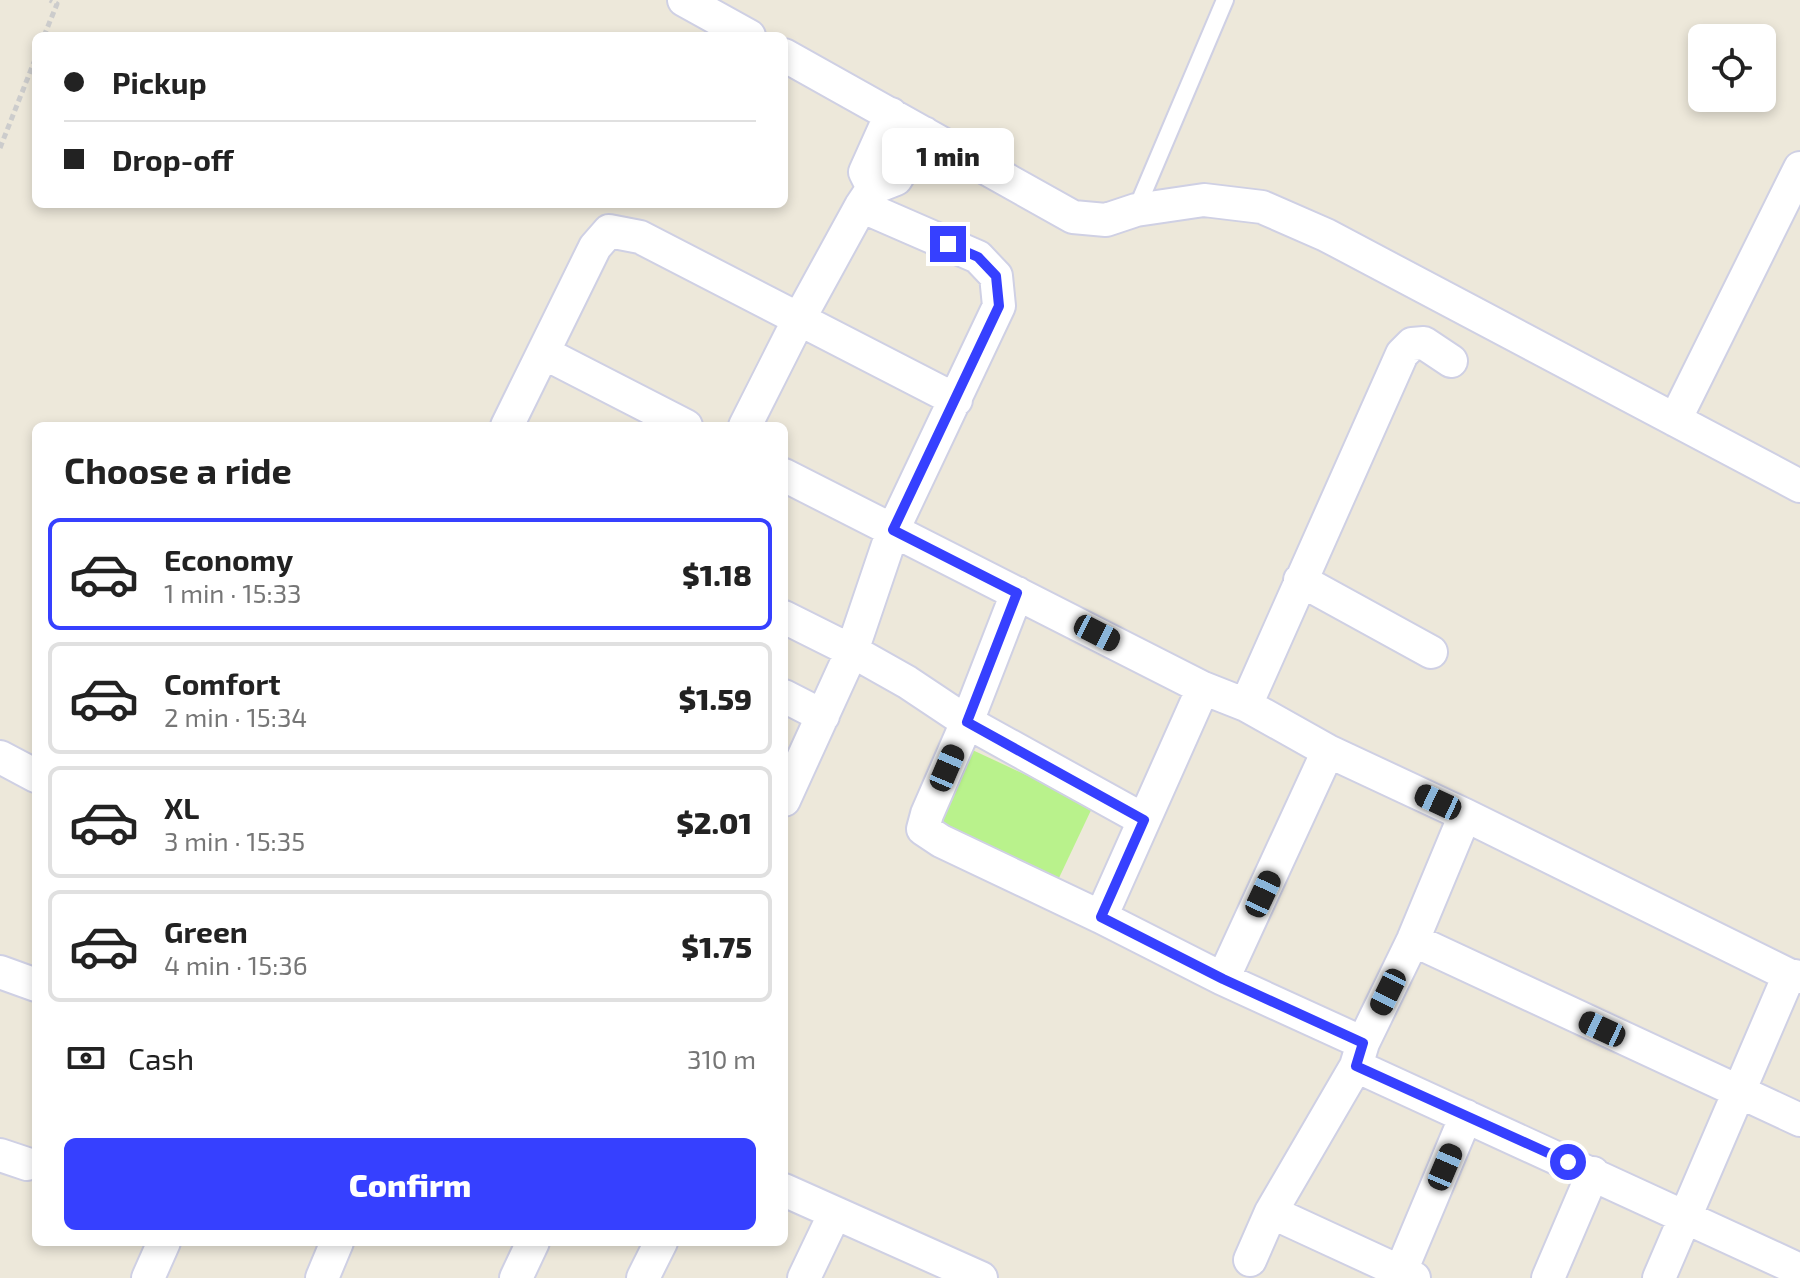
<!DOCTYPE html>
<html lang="en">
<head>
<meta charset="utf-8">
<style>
	body { margin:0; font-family:"Exo 2",sans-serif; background:#f2f2f2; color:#222; height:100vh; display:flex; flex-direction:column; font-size:30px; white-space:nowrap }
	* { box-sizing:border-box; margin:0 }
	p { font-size:26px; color:#767676 }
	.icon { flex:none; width:44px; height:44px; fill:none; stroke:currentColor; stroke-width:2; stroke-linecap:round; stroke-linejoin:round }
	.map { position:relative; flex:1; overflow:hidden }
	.details { position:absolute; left:32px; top:422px; width:756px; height:824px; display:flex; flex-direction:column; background:#fff; border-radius:12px; box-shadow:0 4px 12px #0003 }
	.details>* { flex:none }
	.guide { position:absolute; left:32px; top:32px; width:756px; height:176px; border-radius:12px; box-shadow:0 4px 12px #0003; display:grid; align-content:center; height:176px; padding:0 32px; background:#fff }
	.tools { position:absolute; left:1688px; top:24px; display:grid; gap:16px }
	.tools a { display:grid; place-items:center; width:88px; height:88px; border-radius:12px; background:#fff; box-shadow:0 4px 12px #0003; font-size:40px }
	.end { position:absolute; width:36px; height:36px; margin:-18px; border:10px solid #3640ff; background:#fff; box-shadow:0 0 0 4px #fff }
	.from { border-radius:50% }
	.bubble { position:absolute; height:56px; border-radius:12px; background:#fff; box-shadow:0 4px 12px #0003; font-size:26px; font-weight:800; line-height:56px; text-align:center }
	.car { position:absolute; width:24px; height:48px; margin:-24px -12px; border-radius:10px; box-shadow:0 0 6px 2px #0007; background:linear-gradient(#222 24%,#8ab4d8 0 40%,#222 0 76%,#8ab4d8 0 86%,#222 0) }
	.guide b { display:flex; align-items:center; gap:28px; height:76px; font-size:30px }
	.guide b+b { border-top:2px solid #e0e0e0 }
	.guide i { width:20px; height:20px; background:#222 }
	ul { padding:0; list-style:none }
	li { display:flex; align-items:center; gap:24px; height:112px; margin:0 16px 12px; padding:0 16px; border:4px solid #e0e0e0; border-radius:12px }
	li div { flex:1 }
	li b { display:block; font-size:30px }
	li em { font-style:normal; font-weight:800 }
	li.on { border-color:#3640ff }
	li>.icon { width:72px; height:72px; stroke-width:1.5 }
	h2 { padding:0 32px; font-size:36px; line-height:96px }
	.pay { display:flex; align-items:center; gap:20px; height:88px; padding:0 32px; font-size:30px }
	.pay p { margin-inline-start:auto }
	.action { display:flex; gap:16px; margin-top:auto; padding:16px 32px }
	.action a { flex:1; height:92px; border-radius:12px; background:#3640ff; color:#fff; font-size:32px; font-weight:800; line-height:92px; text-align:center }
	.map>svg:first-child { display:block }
	.pitch { fill:#b9f28c }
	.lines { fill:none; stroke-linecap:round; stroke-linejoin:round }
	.service-casing { stroke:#cfd0e4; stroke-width:20 }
	.minor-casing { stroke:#cfd0e4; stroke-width:36 }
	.path { stroke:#ccc; stroke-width:5; stroke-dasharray:6 4; stroke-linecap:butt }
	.service { stroke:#fff; stroke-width:16 }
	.minor { stroke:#fff; stroke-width:32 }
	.route { stroke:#3640ff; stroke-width:10 }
</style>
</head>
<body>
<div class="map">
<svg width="1800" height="1278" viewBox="0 0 1800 1278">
	<rect width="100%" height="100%" fill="#ede8da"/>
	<path class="pitch" d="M966,747L1093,806L1058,880L932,821Z"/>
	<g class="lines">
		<g class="service-casing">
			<path id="service" d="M1136,210L1225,0"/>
		</g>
		<g class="minor-casing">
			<path id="minor" d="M684,0L749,36
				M784,55L1073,217L1106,220L1136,210L1204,200L1262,207L1326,235L1800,486
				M873,188L865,172L891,114
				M544,353L686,426
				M1675,420L1800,168
				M507,426L595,247L609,231L640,237L956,400
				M745,426L799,319L861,206L873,188L896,179L924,133
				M784,475L1203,688L1246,705L1328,751L1465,815L1789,975L1800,977
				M1300,580L1431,652
				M1017,593L967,722L927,814L923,829L941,841L1101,917L1223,979L1328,751
				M784,617L852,651L907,682L967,722L1144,820
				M784,696L823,716
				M1246,705L1402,354L1412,344L1424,343L1451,361
				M0,757L36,776
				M784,800L852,651L893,530L999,306L996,276L978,257L861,206
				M1101,917L1203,688
				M1413,940L1800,1120
				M0,972L36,985
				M1223,979L1363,1043
				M1356,1066L1800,1270
				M0,1155L27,1164
				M784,1190L981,1278
				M1271,1212L1414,1278
				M1250,1260L1271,1212L1356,1066L1363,1043L1413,940L1465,815
				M1401,1271L1466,1116
				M148,1278L164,1242
				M322,1278L337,1242
				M516,1278L533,1242
				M643,1278L661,1242
				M804,1278L834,1215
				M1548,1278L1593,1173
				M1659,1278L1789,975"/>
		</g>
		<path class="path" d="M44,36L57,4L50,0
			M0,148L36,57"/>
		<use href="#service" class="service"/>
		<use href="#minor" class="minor"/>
	</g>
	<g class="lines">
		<path class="route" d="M948,244L978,257L996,276L999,306L893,530L1017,593L967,722L1144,820L1101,917L1223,979L1363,1043L1356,1066L1568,1162"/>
	</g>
</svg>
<div class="tools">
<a><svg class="icon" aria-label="locate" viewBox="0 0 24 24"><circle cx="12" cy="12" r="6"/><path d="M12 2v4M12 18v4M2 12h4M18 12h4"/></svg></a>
</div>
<i class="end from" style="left:1568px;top:1162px"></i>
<i class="end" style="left:948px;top:244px"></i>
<div class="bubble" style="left:882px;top:128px;width:132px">1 min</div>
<i class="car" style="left:1097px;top:633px;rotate:117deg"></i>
<i class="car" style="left:947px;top:768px;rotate:23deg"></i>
<i class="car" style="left:1438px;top:802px;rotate:295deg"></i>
<i class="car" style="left:1263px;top:894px;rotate:25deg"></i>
<i class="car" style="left:1388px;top:992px;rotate:206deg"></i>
<i class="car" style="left:1602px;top:1029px;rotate:295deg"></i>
<i class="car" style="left:1445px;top:1167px;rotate:23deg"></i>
<div class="guide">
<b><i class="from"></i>Pickup</b>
<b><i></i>Drop-off</b>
</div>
<section class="details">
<h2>Choose a ride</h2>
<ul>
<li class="on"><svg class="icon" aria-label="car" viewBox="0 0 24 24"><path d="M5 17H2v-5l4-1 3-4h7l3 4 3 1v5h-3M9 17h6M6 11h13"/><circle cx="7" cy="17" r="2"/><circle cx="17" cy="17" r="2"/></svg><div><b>Economy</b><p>1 min · 15:33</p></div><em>$1.18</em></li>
<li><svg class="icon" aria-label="car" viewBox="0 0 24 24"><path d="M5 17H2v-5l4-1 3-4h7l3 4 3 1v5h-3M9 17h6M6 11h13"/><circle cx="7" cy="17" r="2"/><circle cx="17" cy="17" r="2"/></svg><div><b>Comfort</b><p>2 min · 15:34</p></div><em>$1.59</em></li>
<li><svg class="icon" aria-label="car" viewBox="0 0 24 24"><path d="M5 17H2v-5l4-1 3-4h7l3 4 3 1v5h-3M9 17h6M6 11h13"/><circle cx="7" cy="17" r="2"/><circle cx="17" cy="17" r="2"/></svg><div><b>XL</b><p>3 min · 15:35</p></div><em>$2.01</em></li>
<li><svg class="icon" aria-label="car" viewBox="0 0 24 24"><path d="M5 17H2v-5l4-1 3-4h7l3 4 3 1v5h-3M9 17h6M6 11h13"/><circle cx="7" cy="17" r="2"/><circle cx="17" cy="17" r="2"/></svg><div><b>Green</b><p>4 min · 15:36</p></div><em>$1.75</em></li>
</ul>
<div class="pay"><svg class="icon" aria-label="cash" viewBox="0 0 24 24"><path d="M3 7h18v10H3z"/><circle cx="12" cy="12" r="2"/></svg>Cash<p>310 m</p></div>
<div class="action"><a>Confirm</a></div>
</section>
</div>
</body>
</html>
